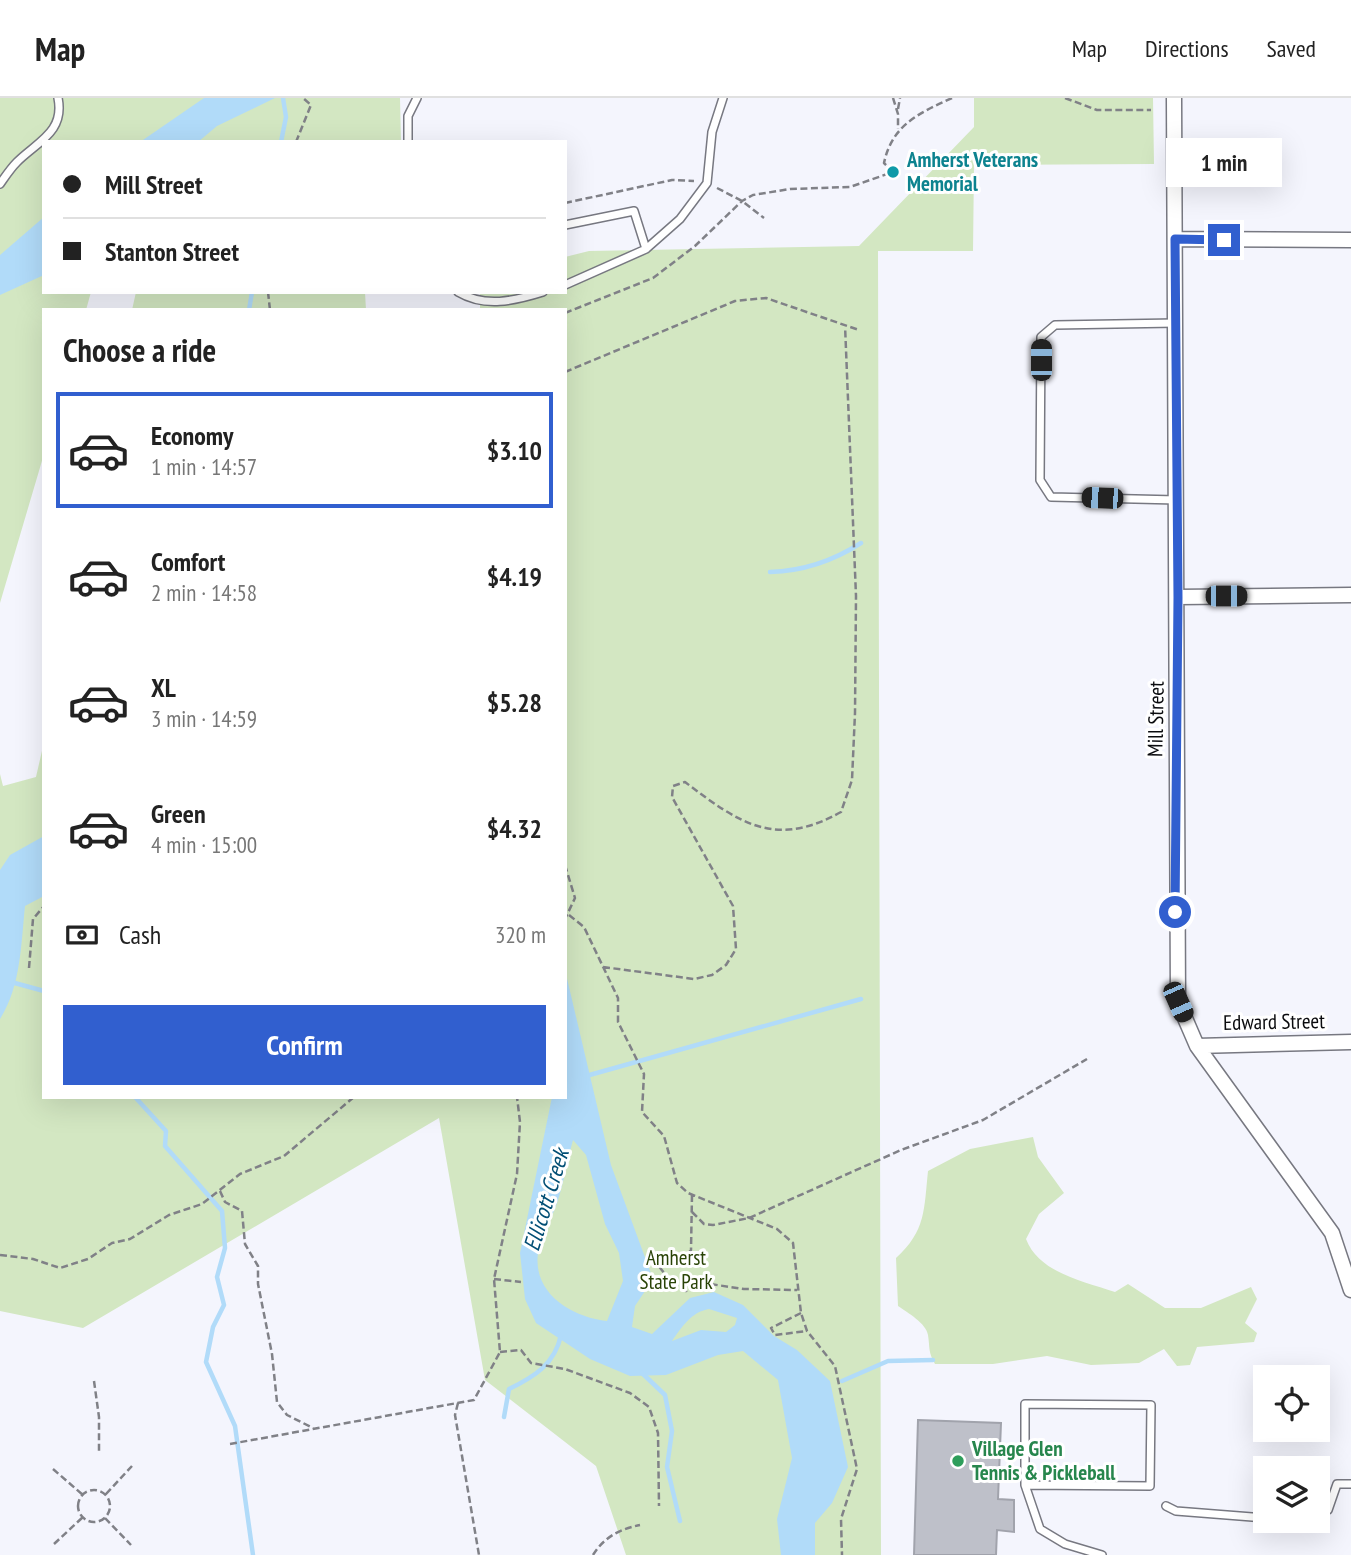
<!DOCTYPE html>
<html lang="en">
<head>
<meta charset="utf-8">
<style>
	body { margin:0; font-family:"PT Sans Narrow",sans-serif; background:#f6f6f6; color:#222; height:100vh; display:flex; flex-direction:column; font-size:26px; white-space:nowrap }
	* { box-sizing:border-box; margin:0 }
	p { font-size:23px; color:#767676 }
	.icon { flex:none; width:38px; height:38px; fill:none; stroke:currentColor; stroke-width:2; stroke-linecap:round; stroke-linejoin:round }
	.map { position:relative; flex:1; overflow:hidden }
	.details { position:absolute; left:42px; top:210px; width:525px; height:791px; display:flex; flex-direction:column; background:#fff; border-radius:0px; box-shadow:0 7px 28px #0002 }
	.details>* { flex:none }
	.top-card { position:absolute; left:42px; top:42px; width:525px; height:154px; border-radius:0px; box-shadow:0 7px 28px #0002; display:grid; align-content:center; height:154px; padding:0 21px; background:#fff }
	.tools { position:absolute; left:1253px; top:1267px; display:grid; gap:14px }
	.tools a { display:grid; place-items:center; width:77px; height:77px; border-radius:0px; background:#fff; box-shadow:0 7px 28px #0002; font-size:35px }
	.end { position:absolute; width:32px; height:32px; margin:-16px; border:9px solid #315fcf; background:#fff; box-shadow:0 0 0 4px #fff }
	.from { border-radius:50% }
	.bubble { position:absolute; height:49px; border-radius:0px; background:#fff; box-shadow:0 7px 28px #0002; font-size:23px; font-weight:800; line-height:49px; text-align:center }
	.car { position:absolute; width:21px; height:42px; margin:-21px -10px; border-radius:9px; box-shadow:0 0 5px 2px #0007; background:linear-gradient(#222 24%,#8ab4d8 0 40%,#222 0 76%,#8ab4d8 0 86%,#222 0) }
	.top-card b { display:flex; align-items:center; gap:24px; height:66px; font-size:26px }
	.top-card b+b { border-top:2px solid #e0e0e0 }
	.top-card i { width:18px; height:18px; background:#222 }
	ul { padding:0; list-style:none }
	li { display:flex; align-items:center; gap:21px; height:116px; margin:0 14px 10px; padding:0 7px; border:4px solid transparent; border-radius:0px }
	li div { flex:1 }
	li b { display:block; font-size:26px }
	li em { font-style:normal; font-weight:800 }
	li.on { border-color:#315fcf }
	li>.icon { width:63px; height:63px; stroke-width:1.5 }
	h2 { padding:0 21px; font-size:32px; line-height:84px }
	.pay { display:flex; align-items:center; gap:18px; height:77px; padding:0 21px; font-size:26px }
	.pay p { margin-inline-start:auto }
	.primary-button { display:flex; gap:14px; margin-top:auto; padding:14px 21px }
	.primary-button a { flex:1; height:80px; border-radius:0px; background:#315fcf; color:#fff; font-size:28px; font-weight:800; line-height:80px; text-align:center }
	header { display:flex; align-items:center; gap:42px; box-sizing:border-box; height:98px; padding:0 35px; background:#fff; border-bottom:2px solid #e0e0e0 }
	header strong { font-size:33px }
	nav { display:flex; gap:38px; margin-inline-start:auto; font-size:24px }
	.map>svg:first-child { display:block }
	.green { fill:#d3e7c2 }
	.water { fill:#b1dbf9; fill-rule:evenodd }
	.lines { fill:none; stroke-linecap:round; stroke-linejoin:round }
	.stream { stroke:#b1dbf9; stroke-width:4.5 }
	.building { fill:#bec0c9; stroke:#a1a3ac; stroke-width:2 }
	.lane-casing { stroke:#777881; stroke-width:10 }
	.street-casing { stroke:#777881; stroke-width:17 }
	.path { stroke:#808187; stroke-width:2.5; stroke-dasharray:7 3.5; stroke-linecap:butt }
	.lane { stroke:#fff; stroke-width:7 }
	.street { stroke:#fff; stroke-width:14 }
	.route { stroke:#315fcf; stroke-width:9 }
	.culture-dot { fill:#0f9aa8; stroke:#fff; stroke-width:2.5 }
	.leisure-dot { fill:#2e9e5b; stroke:#fff; stroke-width:2.5 }
	.labels { text-anchor:middle; stroke-width:6; stroke-linejoin:round; paint-order:stroke }
	.culture-label { font-size:21px; font-weight:bold; fill:#0d838f; stroke:#fff; text-anchor:start }
	.street-label { font-size:21px; fill:#0a0b0e; stroke:#fff }
	.park-label { font-size:21px; fill:#294306; stroke:#fff }
	.leisure-label { font-size:21px; font-weight:bold; fill:#27864d; stroke:#fff; text-anchor:start }
	.water-label { font-size:23px; font-style:italic; fill:#034f75; stroke:#fff }
</style>
</head>
<body>
<header>
<strong>Map</strong>
<nav><a>Map</a><a>Directions</a><a>Saved</a></nav>
</header>
<div class="map">
<svg width="1351" height="1457" viewBox="0 0 1351 1457">
	<rect width="100%" height="100%" fill="#f4f5fd"/>
	<path class="green" d="M0,0H400L401,44H44V194H91L86,212H44V356L0,505Z
		M974,0H1153L1154,66L974,67L973,153H878L881,1457H626L596,1368L485,1282L439,1020L83,1230L0,1213V676L3,688L36,679L44,644V999H565V212H480V194H565V159L589,153L859,148L974,29Z
		M136,194H365L366,212H132Z
		M1033,1039L1038,1059L1064,1095L1039,1116L1026,1141C1039,1175 1083,1183 1115,1194L1128,1186L1165,1210H1201L1251,1189L1257,1201L1245,1225L1257,1235L1254,1244L1197,1249L1190,1267L1177,1268L1164,1251L1139,1265L1091,1267L1047,1258L993,1266H935C928,1254 930,1250 928,1237C926,1225 908,1215 898,1208L896,1160C926,1133 924,1111 928,1073L970,1051Z"/>
	<path class="water" d="M204,0H275L217,28L198,44H140Z
		M44,119V177L0,197V157Z
		M44,738V798L25,808C21,846 21,888 0,921V772L10,757Z
		M565,872L611,1067L653,1181L635,1208L632,1229L652,1236L690,1200L714,1194L743,1207L774,1238L797,1252L830,1283L848,1369L832,1405L815,1425V1457H781L777,1421L792,1360L778,1282L743,1253L718,1257L666,1277L630,1278L590,1261L536,1225L525,1201L520,1155L552,999H565ZM573,1042L586,1057L605,1126L619,1155L623,1183L607,1223C570,1219 529,1193 539,1150C542,1135 552,1120 557,1105C564,1084 567,1063 573,1042ZM709,1211L737,1220L735,1227L726,1234L701,1232L672,1243C682,1229 691,1214 709,1211Z"/>
	<g class="lines">
		<path class="stream" d="M281,44L286,19L283,0
			M249,212L252,194
			M770,474C804,473 833,463 861,445
			M11,884L44,893
			M586,978L861,901
			M135,999L166,1033L165,1048L222,1113L225,1150L217,1179L224,1207L213,1229L206,1264L235,1328L253,1457
			M642,1275L665,1297L672,1333L667,1369L680,1423
			M842,1283L888,1263L933,1262
			M504,1319L509,1291C534,1279 555,1266 561,1237"/>
	</g>
	<path class="building" d="M918,1322L1001,1325L998,1401L1014,1402V1434L997,1432L996,1457H914Z"/>
	<g class="lines">
		<g class="lane-casing">
			<path id="lane" d="M408,44V18L417,0
				M0,86C5,79 10,71 17,64C37,44 65,34 58,0
				M565,127L634,113L646,151
				M565,187L646,151L680,121L707,85L712,34L723,0
				M458,194C485,210 514,203 543,194
				M1176,225L1055,227L1041,239L1040,382L1051,399L1177,402
				M1025,1387L1150,1388L1151,1307L1025,1306V1387L1040,1431L1065,1446L1102,1457
				M1166,1408L1176,1413L1265,1420
				M1318,1418L1328,1412L1337,1386H1351"/>
		</g>
		<g class="street-casing">
			<path id="street" d="M1174,0L1178,904L1197,948L1332,1135L1351,1192
				M1175,141L1351,142
				M1178,499L1351,497
				M1197,948L1351,944"/>
		</g>
		<path class="path" d="M893,0L898,16V31
			M1065,0L1097,12H1151
			M898,11L900,0
			M296,44L311,7L303,0
			M717,90L742,103L764,120
			M565,105L672,82L694,83
			M268,194L270,212
			M565,215L653,180L695,148L742,103L753,97L790,91L850,89L893,74L884,65C892,27 919,15 952,0
			M565,274L735,203L766,200L859,232
			M565,767L575,800L565,821
			M569,817L584,829L618,900V924L644,976L642,1014L664,1038L677,1085L688,1095L777,1131L793,1145L801,1215L807,1233L835,1268L857,1371L841,1421L842,1457
			M603,869L694,881L712,877L726,867L736,851L733,808L672,699L673,688L685,684C739,725 775,751 841,714L852,682L855,615L856,498L845,227
			M29,870L33,821L44,808
			M220,1093L225,1104L242,1113L245,1146L258,1168V1186L272,1256L277,1304L287,1317L313,1330
			M692,1097L691,1152L685,1159L658,1167L674,1188L686,1193L710,1186L744,1191L797,1192
			M692,1114L704,1126L713,1127L749,1120L901,1052L983,1022L1087,961
			M0,1157L33,1161L60,1170L88,1161L112,1145L130,1141L169,1117L202,1106L240,1076L284,1058L354,999
			M494,1181L521,1184
			M801,1215L771,1230L775,1237L807,1233
			M500,1254L521,1252L531,1265L565,1271L630,1295L649,1309L658,1335L659,1408
			M94,1283L99,1319V1353
			M458,1305L455,1317L479,1457
			M230,1346L474,1302L500,1254L494,1181L517,1076L520,1024L517,999
			M53,1371L83,1397
			M78 1408a16 16 0 1 1 32 0a16 16 0 1 1-32 0Z
			M106,1396L132,1368
			M105,1420L131,1447
			M54,1446L83,1419
			M593,1457C604,1439 620,1431 640,1427"/>
		<use href="#lane" class="lane"/>
		<use href="#street" class="street"/>
	</g>
	<g class="lines">
		<path class="route" d="M1175,814L1178,499L1175,141L1224,142"/>
	</g>
	<circle class="culture-dot" cx="893" cy="74" r="7"/>
	<circle class="leisure-dot" cx="958" cy="1363" r="7"/>
	<g class="labels">
		<g class="culture-label">
			<text x="907" y="69">Amherst Veterans<tspan x="907" dy="24">Memorial</tspan></text>
		</g>
		<g class="street-label">
			<text transform="translate(1156 621) rotate(-89)" y="7">Mill Street</text>
			<text transform="translate(1274 924) rotate(-1)" y="7">Edward Street</text>
		</g>
		<g class="park-label">
			<text x="676" y="1167">Amherst<tspan x="676" dy="24">State Park</tspan></text>
		</g>
		<g class="leisure-label">
			<text x="972" y="1358">Village Glen<tspan x="972" dy="24">Tennis &amp; Pickleball</tspan></text>
		</g>
		<g class="water-label">
			<text transform="translate(546 1102) rotate(-73)" y="8">Ellicott Creek</text>
		</g>
	</g>
</svg>
<div class="tools">
<a><svg class="icon" aria-label="locate" viewBox="0 0 24 24"><circle cx="12" cy="12" r="6"/><path d="M12 2v4M12 18v4M2 12h4M18 12h4"/></svg></a>
<a><svg class="icon" aria-label="layers" viewBox="0 0 24 24"><path d="M12 4l9 5-9 5-9-5zM3 14l9 5 9-5"/></svg></a>
</div>
<i class="end from" style="left:1175px;top:814px"></i>
<i class="end" style="left:1224px;top:142px"></i>
<div class="bubble" style="left:1166px;top:40px;width:116px">1 min</div>
<i class="car" style="left:1041px;top:262px;rotate:0deg"></i>
<i class="car" style="left:1102px;top:400px;rotate:272deg"></i>
<i class="car" style="left:1226px;top:498px;rotate:90deg"></i>
<i class="car" style="left:1178px;top:904px;rotate:156deg"></i>
<div class="top-card">
<b><i class="from"></i>Mill Street</b>
<b><i></i>Stanton Street</b>
</div>
<section class="details">
<h2>Choose a ride</h2>
<ul>
<li class="on"><svg class="icon" aria-label="car" viewBox="0 0 24 24"><path d="M5 17H2v-5l4-1 3-4h7l3 4 3 1v5h-3M9 17h6M6 11h13"/><circle cx="7" cy="17" r="2"/><circle cx="17" cy="17" r="2"/></svg><div><b>Economy</b><p>1 min · 14:57</p></div><em>$3.10</em></li>
<li><svg class="icon" aria-label="car" viewBox="0 0 24 24"><path d="M5 17H2v-5l4-1 3-4h7l3 4 3 1v5h-3M9 17h6M6 11h13"/><circle cx="7" cy="17" r="2"/><circle cx="17" cy="17" r="2"/></svg><div><b>Comfort</b><p>2 min · 14:58</p></div><em>$4.19</em></li>
<li><svg class="icon" aria-label="car" viewBox="0 0 24 24"><path d="M5 17H2v-5l4-1 3-4h7l3 4 3 1v5h-3M9 17h6M6 11h13"/><circle cx="7" cy="17" r="2"/><circle cx="17" cy="17" r="2"/></svg><div><b>XL</b><p>3 min · 14:59</p></div><em>$5.28</em></li>
<li><svg class="icon" aria-label="car" viewBox="0 0 24 24"><path d="M5 17H2v-5l4-1 3-4h7l3 4 3 1v5h-3M9 17h6M6 11h13"/><circle cx="7" cy="17" r="2"/><circle cx="17" cy="17" r="2"/></svg><div><b>Green</b><p>4 min · 15:00</p></div><em>$4.32</em></li>
</ul>
<div class="pay"><svg class="icon" aria-label="cash" viewBox="0 0 24 24"><path d="M3 7h18v10H3z"/><circle cx="12" cy="12" r="2"/></svg>Cash<p>320 m</p></div>
<div class="primary-button"><a>Confirm</a></div>
</section>
</div>
</body>
</html>
